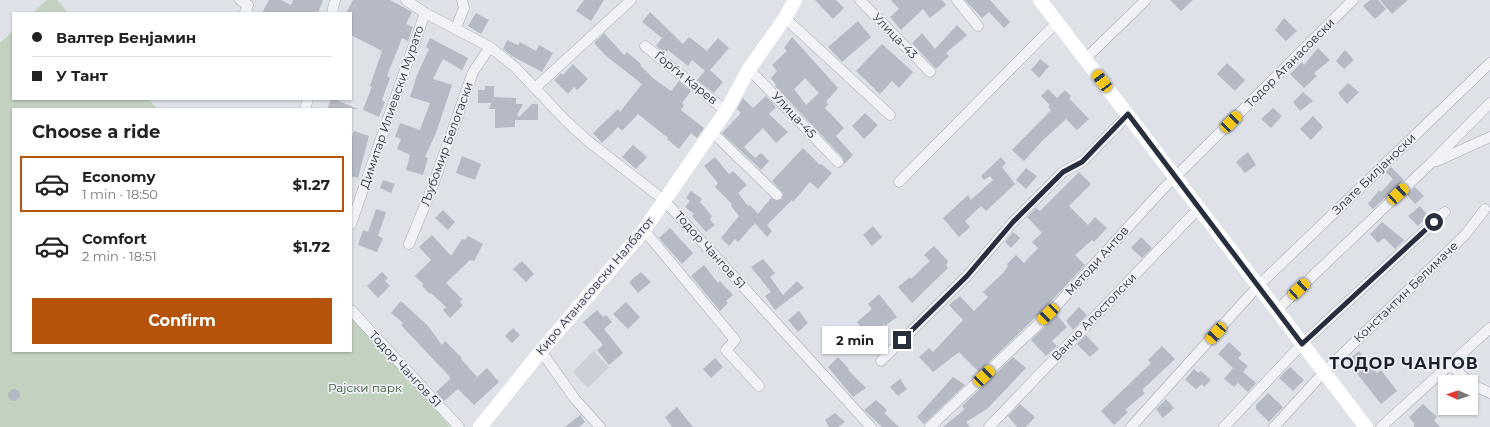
<!DOCTYPE html>
<html lang="en">
<head>
<meta charset="utf-8">
<style>
	body { margin:0; font-family:Montserrat,sans-serif; background:#f6f6f6; color:#222; height:100vh; display:flex; flex-direction:column; font-size:15px; white-space:nowrap }
	* { box-sizing:border-box; margin:0 }
	p { font-size:13px; color:#767676 }
	.icon { flex:none; width:22px; height:22px; fill:none; stroke:currentColor; stroke-width:2; stroke-linecap:round; stroke-linejoin:round }
	.map { position:relative; flex:1; overflow:hidden }
	.drawer { position:absolute; left:12px; top:108px; width:340px; height:244px; display:flex; flex-direction:column; background:#fff; border-radius:0px; box-shadow:0 1px 3px #0004 }
	.drawer>* { flex:none }
	.hud { position:absolute; left:12px; top:12px; width:340px; height:88px; border-radius:0px; box-shadow:0 1px 3px #0004; display:grid; align-content:center; height:88px; padding:0 20px; background:#fff }
	.needle { width:26px; rotate:272deg }
	.fabs { position:absolute; left:1438px; top:375px; display:grid; gap:8px }
	.fabs a { display:grid; place-items:center; width:40px; height:40px; border-radius:0px; background:#fff; box-shadow:0 1px 3px #0004; font-size:20px }
	.end { position:absolute; width:18px; height:18px; margin:-9px; border:5px solid #282e3d; background:#fff; box-shadow:0 0 0 2px #fff }
	.from { border-radius:50% }
	.bubble { position:absolute; height:28px; border-radius:0px; background:#fff; box-shadow:0 1px 3px #0004; font-size:13px; font-weight:700; line-height:28px; text-align:center }
	.car { position:absolute; width:12px; height:24px; margin:-12px -6px; border-radius:5px; box-shadow:0 0 3px 1px #0007; background:linear-gradient(#f5c518 24%,#345 0 40%,#f5c518 0 76%,#345 0 86%,#f5c518 0) }
	.hud b { display:flex; align-items:center; gap:14px; height:38px; font-size:15px }
	.hud b+b { border-top:1px solid #e0e0e0 }
	.hud i { width:10px; height:10px; background:#222 }
	ul { padding:0; list-style:none }
	li { display:flex; align-items:center; gap:12px; height:56px; margin:0 8px 6px; padding:0 12px; border:2px solid transparent; border-radius:0px }
	li div { flex:1 }
	li b { display:block; font-size:15px }
	li em { font-style:normal; font-weight:700 }
	li.active { border-color:#b45309 }
	li>.icon { width:36px; height:36px; stroke-width:1.5 }
	h2 { padding:0 20px; font-size:18px; line-height:48px }
	.action { display:flex; gap:8px; margin-top:auto; padding:8px 20px }
	.action a { flex:1; height:46px; border-radius:0px; background:#b45309; color:#fff; font-size:16px; font-weight:700; line-height:46px; text-align:center }
	.map>svg:first-child { display:block }
	.built { fill:#cdd0d9 }
	.green { fill:#c3d1c0 }
	.building { fill:#b6bac4; fill-rule:evenodd }
	.lines { fill:none; stroke-linecap:round; stroke-linejoin:round }
	.street-casing { stroke:#a4a8b1; stroke-width:11 }
	.street { stroke:#f1f2f6; stroke-width:10 }
	.secondary { stroke:#fff; stroke-width:14 }
	.route { stroke:#282e3d; stroke-width:5 }
	.labels { text-anchor:middle; stroke-width:3.5; stroke-linejoin:round; paint-order:stroke }
	.street-label { font-size:12px; fill:#282e3d; stroke:#eef0f5 }
	.park-label { font-size:12px; fill:#395936; stroke:#eef0f5 }
	.district-label { font-size:16px; font-weight:bold; letter-spacing:1px; fill:#1a1f2e; stroke:#eef0f5 }
</style>
</head>
<body>
<div class="map">
<svg width="1490" height="427" viewBox="0 0 1490 427">
	<rect width="100%" height="100%" fill="#dee1e7"/>
	<path class="built" d="M593,351L609,367L588,388L573,372Z"/>
	<path class="green" d="M47,0H57L68,13H33Z
		M13,31V99H148L158,109H13V351H351V311L450,427H0V43Z"/>
	<path class="building" d="M269,0H281L291,5L293,0H323L318,13H262Z
		M353,0H390L412,12L406,24L413,27L408,41L402,38L387,76L390,78L382,100L385,102L379,117L363,110L372,86H370L382,51L351,35V13H346Z
		M584,0H604L591,21L576,11Z
		M815,0H836L844,8L833,19Z
		M891,0H942L946,5L930,18L923,9L901,30L890,17L899,9Z
		M965,0H990L1010,22L1004,28L989,12L982,18Z
		M1170,0H1193L1181,11Z
		M1370,0H1378L1386,9L1375,19L1363,6Z
		M1380,0H1408L1392,14Z
		M650,12L683,44L689,37L707,51L718,38L729,48L710,70L723,82L714,93L697,80L705,71L692,60L688,66L668,50L665,54L656,46L662,38L642,22Z
		M476,13L489,20L481,34L468,26Z
		M1284,18L1297,31L1286,41L1275,30Z
		M858,21L871,37L842,62L828,47Z
		M957,25L967,35L946,53L949,56L936,69L912,43L922,33L935,49Z
		M604,33L624,55L627,52L641,64L640,65L654,79L671,91L679,81L691,91L682,103L684,105L681,110L704,128L697,138L691,133L679,149L667,139L668,138L638,114L622,131L618,127L602,143L593,133L618,109L620,112L642,84L605,55L594,43Z
		M792,37L838,88L826,102L828,104L825,108L844,128L836,136L853,155L844,164L843,158L775,86L776,85L771,78L777,71L772,65L787,51L784,48ZM805,78L819,93L806,105L794,89Z
		M430,38L468,58L462,70L443,59L433,79L452,85L436,133L425,157L428,158L423,175L406,170L410,155L397,149L401,139L395,137L400,123L420,130L430,103L410,97L417,75L429,49L426,47Z
		M507,40L518,45L520,42L536,51L539,45L553,53L542,72L512,56L503,49Z
		M882,44L913,72L899,88L892,81L880,94L856,71Z
		M1318,48L1330,60L1314,73L1317,76L1304,88L1290,74L1302,62L1304,65Z
		M1345,50L1354,60L1344,69L1336,61Z
		M1040,59L1049,66L1039,78L1031,70Z
		M1227,63L1245,80L1235,91L1217,74Z
		M573,64L588,79L577,90L574,87L568,94L554,80L561,73L563,75Z
		M1348,83L1359,92L1347,104L1338,93Z
		M485,86H494V97L516,98V104H523L517,115L519,117L532,104H538V120H515V127L495,128V109H489L491,103H478V90H485Z
		M1048,89L1057,98L1065,90L1071,96L1069,98L1089,119L1077,130L1066,119L1042,141L1024,161L1012,150L1051,110L1048,107L1050,105L1041,96Z
		M1303,92L1313,101L1300,111L1293,102Z
		M766,96L776,107L769,114L788,132L776,143L763,128L744,147L755,158L761,153L769,161L761,170L722,133L741,113L737,109L743,98L753,108Z
		M331,99H334L358,109H327Z
		M1273,108L1282,116L1271,128L1261,119Z
		M865,113L878,125L864,139L852,126Z
		M1313,116L1323,127L1311,140L1300,129Z
		M354,131L369,136L358,178L351,176V139Z
		M633,145L647,157L636,169L622,157Z
		M803,148L820,165L821,164L832,173L818,189L810,182L793,202L792,200L767,225L772,231L767,237L755,223L738,242L735,239L729,246L721,238L739,216L731,206L732,204L715,187L718,183L704,166L715,157L729,174L733,171L747,185L738,193L748,206L750,205L758,214L771,198L776,201L782,199L783,193L772,181Z
		M1248,152L1256,165L1245,173L1236,162Z
		M462,156L481,164L475,180L456,173Z
		M1001,157L1006,164L1002,167L1015,184L986,211L981,206L965,221L970,227L959,237L943,218L968,195L971,200L993,180L990,176L984,180L981,176Z
		M1391,167L1404,180L1373,209L1368,204L1379,190L1381,192L1393,179L1386,172Z
		M1026,168L1037,176L1026,189L1016,180Z
		M1079,172L1091,184L1069,206L1088,225L1095,217L1107,228L1094,242L1092,240L1075,255L1085,265L1043,310L979,372L959,352L933,372L919,357L929,348L933,352L963,320L949,305L960,296L974,311L988,297L983,292L1003,273L1008,266L1007,264L1016,255L1024,263L1038,248L1032,242L1042,233L1027,217L1036,208L1040,211Z
		M383,180L395,184L391,193L380,188Z
		M1415,187L1424,196L1415,204L1407,195Z
		M691,191L702,199L700,202L712,216L710,220L715,225L706,232L692,216L694,214L685,207L690,201L686,198Z
		M1420,206L1428,216L1418,226L1408,216Z
		M376,209L386,212L378,236L383,238L377,252L358,245L363,230L368,232Z
		M443,210L455,222L448,230L435,218Z
		M1382,222L1404,240L1395,249L1384,238L1378,243L1370,234Z
		M873,226L882,237L872,246L863,235Z
		M670,228L693,253L682,264L659,238Z
		M1013,232L1020,238L1011,248L1005,242Z
		M432,235L451,256L462,239L465,240L468,236L483,244L474,261L470,260L446,283L462,299L460,302L463,305L450,318L443,310L446,307L431,293L430,294L422,286L423,284L415,276L431,260L419,247Z
		M1141,237L1152,248L1142,258L1131,248Z
		M934,246L948,261L946,265L948,268L912,303L898,287L910,277L911,279L930,261L924,255Z
		M763,259L775,273L770,277L783,295L797,281L804,288L775,310L765,296L771,292L751,267Z
		M522,261L534,274L526,282L513,269Z
		M704,265L718,283L720,281L733,295L726,301L728,303L720,311L691,276Z
		M382,272L388,278L385,281L390,286L378,298L367,286Z
		M641,272L651,282L638,293L629,282Z
		M879,294L897,317L885,326L884,324L869,337L857,322L872,309L868,304Z
		M401,301L428,326L442,345L445,341L462,358L461,359L477,377L487,368L499,382L474,405L458,389L444,401L436,392L450,379L449,376L401,325L403,323L391,313Z
		M626,302L640,317L628,329L613,314Z
		M1079,307L1087,315L1073,330L1066,321Z
		M597,310L603,317L606,315L612,322L604,329L623,353L609,365L597,350L603,345L583,322Z
		M799,311L808,323L798,332L788,320Z
		M1057,315L1067,327L1052,341L1057,346L1046,356L1031,340Z
		M513,328L520,335L512,343L505,336Z
		M1086,335L1099,349L1090,357L1077,344Z
		M1229,342L1242,354L1238,358L1248,366L1243,372L1256,383L1248,392L1238,383L1234,387L1224,379L1233,368L1218,354Z
		M1162,346L1175,359L1142,390L1145,393L1125,410L1128,412L1114,425L1101,411L1151,363L1148,360Z
		M1359,351L1377,373L1381,370L1397,391L1381,404L1347,361Z
		M838,357L849,369L848,370L866,388L853,397L828,367Z
		M1013,357L1026,368L987,409L966,422L970,427H943L965,409L962,406Z
		M715,358L723,367L711,378L703,369Z
		M1290,367L1304,380L1293,391L1279,378Z
		M1194,369L1198,373L1201,371L1211,380L1204,387L1202,384L1196,389L1185,380Z
		M953,377L965,385L924,424L917,417Z
		M900,379L907,389L898,396L890,387Z
		M8 395a6 6 0 1 1 12 0a6 6 0 1 1-12 0Z
		M1268,393L1283,407L1269,422L1256,409V405Z
		M1166,399L1174,408L1163,418L1156,409Z
		M876,400L887,410L884,413L899,427H882L864,410Z
		M1020,404L1035,417L1026,427H1017L1008,416Z
		M1423,404L1437,417L1434,420L1440,427H1414V423L1409,417Z
		M677,407L693,427H672L665,417Z
		M835,413L845,422L838,427H829L825,420Z
		M580,415L585,422L579,427H565Z"/>
	<g class="lines">
		<g class="street-casing">
			<path id="street" d="M240,0L248,5L245,12L248,13
				M406,0L425,13L490,47L515,67L566,121L588,141L664,200L871,427
				M860,0L930,72
				M957,0L978,26
				M332,13L335,0
				M785,18L890,115
				M456,28L464,8L462,0
				M645,46L726,111
				M1085,59L1146,0
				M749,69L838,162
				M535,88L631,0
				M305,109L308,99
				M712,132L777,195
				M1437,161L1490,137
				M899,182L1057,22
				M351,224L425,13
				M644,230L735,340L726,350L759,386
				M409,244L432,188L473,72L490,47
				M351,310L459,427
				M1277,310L1431,163L1490,103
				M541,351L575,399L600,427
				M881,361L967,276L1013,222L1063,172L1082,162L1128,115
				M1449,363L1469,382
				M1471,384L1490,393
				M930,427L1048,315L1162,190L1353,0
				M989,427L1199,208
				M1131,427L1258,286L1490,63
				M1224,427L1302,344L1445,212
				M1274,427L1324,372L1465,235L1485,209
				M1381,427L1490,328"/>
		</g>
		<use href="#street" class="street"/>
		<path class="secondary" d="M1040,0L1366,427
			M480,427L541,351L644,230L726,111L749,69L785,18L795,0"/>
	</g>
	<g class="lines">
		<path class="route" d="M902,340L967,276L1013,222L1063,172L1082,162L1128,114L1302,344L1434,222"/>
	</g>
	<g class="labels">
		<g class="street-label">
			<text transform="translate(895 36) rotate(46)" y="4">Улица-43</text>
			<text transform="translate(1290 63) rotate(-45)" y="4">Тодор Атанасовски</text>
			<text transform="translate(686 78) rotate(39)" y="4">Ѓорѓи Карев</text>
			<text transform="translate(392 107) rotate(-71)" y="4">Димитар Илиевски Мурато</text>
			<text transform="translate(794 115) rotate(47)" y="4">Улица-45</text>
			<text transform="translate(447 144) rotate(-70)" y="4">Љубомир Белогаски</text>
			<text transform="translate(1374 174) rotate(-44)" y="4">Злате Билјаноски</text>
			<text transform="translate(710 250) rotate(48)" y="4">Тодор Чангов 51</text>
			<text transform="translate(1097 261) rotate(-48)" y="4">Методи Антов</text>
			<text transform="translate(595 286) rotate(-50)" y="4">Киро Атанасовски Налбатот</text>
			<text transform="translate(1406 292) rotate(-44)" y="4">Константин Белимаче</text>
			<text transform="translate(1094 317) rotate(-46)" y="4">Ванчо Апостолски</text>
			<text transform="translate(405 369) rotate(47)" y="4">Тодор Чангов 51</text>
		</g>
		<g class="park-label">
			<text x="365" y="392">Рајски парк</text>
		</g>
		<g class="district-label">
			<text x="1404" y="369">ТОДОР ЧАНГОВ</text>
		</g>
	</g>
</svg>
<div class="fabs">
<a><svg class="needle" viewBox="-14 -14 28 28"><path d="M0-13l5 13h-10z" fill="#e53935"/><path d="M0 13l5-13h-10z" fill="#767676"/></svg></a>
</div>
<i class="end from" style="left:1434px;top:222px"></i>
<i class="end" style="left:902px;top:340px"></i>
<div class="bubble" style="left:822px;top:326px;width:66px">2 min</div>
<i class="car" style="left:1102px;top:81px;rotate:323deg"></i>
<i class="car" style="left:1231px;top:122px;rotate:45deg"></i>
<i class="car" style="left:1398px;top:194px;rotate:47deg"></i>
<i class="car" style="left:1299px;top:289px;rotate:47deg"></i>
<i class="car" style="left:1048px;top:314px;rotate:226deg"></i>
<i class="car" style="left:1216px;top:333px;rotate:222deg"></i>
<i class="car" style="left:984px;top:376px;rotate:46deg"></i>
<div class="hud">
<b><i class="from"></i>Валтер Бенјамин</b>
<b><i></i>У Тант</b>
</div>
<section class="drawer">
<h2>Choose a ride</h2>
<ul>
<li class="active"><svg class="icon" aria-label="car" viewBox="0 0 24 24"><path d="M5 17H2v-5l4-1 3-4h7l3 4 3 1v5h-3M9 17h6M6 11h13"/><circle cx="7" cy="17" r="2"/><circle cx="17" cy="17" r="2"/></svg><div><b>Economy</b><p>1 min · 18:50</p></div><em>$1.27</em></li>
<li><svg class="icon" aria-label="car" viewBox="0 0 24 24"><path d="M5 17H2v-5l4-1 3-4h7l3 4 3 1v5h-3M9 17h6M6 11h13"/><circle cx="7" cy="17" r="2"/><circle cx="17" cy="17" r="2"/></svg><div><b>Comfort</b><p>2 min · 18:51</p></div><em>$1.72</em></li>
</ul>
<div class="action"><a>Confirm</a></div>
</section>
</div>
</body>
</html>
